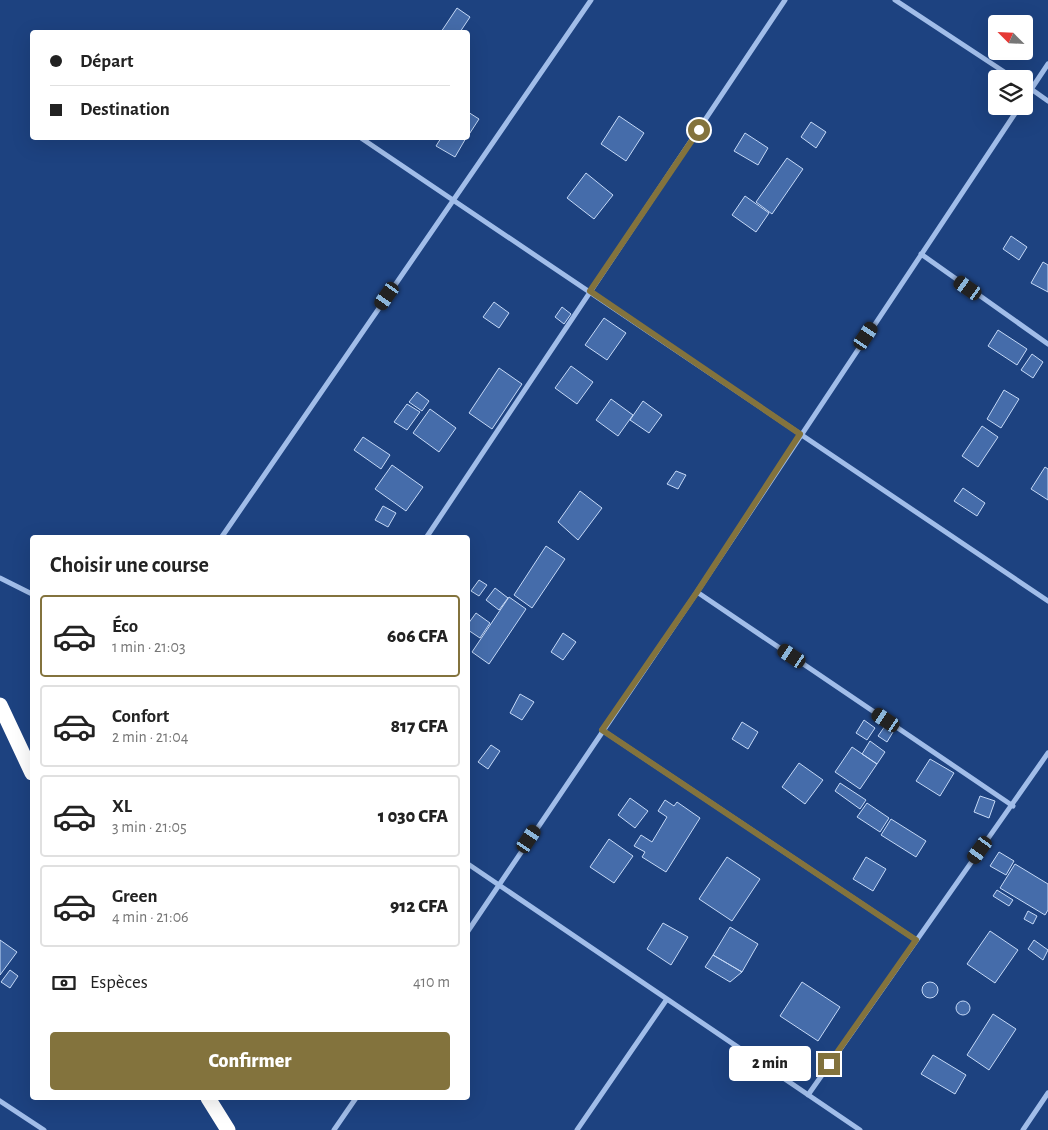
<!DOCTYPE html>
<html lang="fr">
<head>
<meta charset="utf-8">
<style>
	body { margin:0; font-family:"Alegreya Sans",sans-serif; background:#f2f2f2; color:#222; height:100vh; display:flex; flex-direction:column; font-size:19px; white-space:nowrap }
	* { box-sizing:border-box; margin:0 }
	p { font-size:16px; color:#767676 }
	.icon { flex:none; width:28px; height:28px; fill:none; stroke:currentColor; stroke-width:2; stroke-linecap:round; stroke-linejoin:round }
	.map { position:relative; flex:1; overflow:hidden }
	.sheet { position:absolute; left:30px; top:535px; width:440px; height:565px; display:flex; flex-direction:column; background:#fff; border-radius:5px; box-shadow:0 5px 20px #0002 }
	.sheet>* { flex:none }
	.guide { position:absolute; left:30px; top:30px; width:440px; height:110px; border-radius:5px; box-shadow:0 5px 20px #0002; display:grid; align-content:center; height:110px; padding:0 20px; background:#fff }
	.needle { width:32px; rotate:294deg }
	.controls { position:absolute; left:988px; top:15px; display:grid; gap:10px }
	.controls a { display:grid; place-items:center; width:45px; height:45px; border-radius:5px; background:#fff; box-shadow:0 5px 20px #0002; font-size:25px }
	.end { position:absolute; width:22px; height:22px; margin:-11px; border:6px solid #83733d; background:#fff; box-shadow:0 0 0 2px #fff }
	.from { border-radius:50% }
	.bubble { position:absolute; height:35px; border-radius:5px; background:#fff; box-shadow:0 5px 20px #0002; font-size:16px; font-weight:800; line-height:35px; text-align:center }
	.car { position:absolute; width:15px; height:30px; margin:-15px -8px; border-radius:6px; box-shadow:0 0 4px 1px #0007; background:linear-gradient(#222 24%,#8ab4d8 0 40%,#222 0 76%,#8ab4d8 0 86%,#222 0) }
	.guide b { display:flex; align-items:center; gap:18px; height:48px; font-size:19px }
	.guide b+b { border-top:1px solid #e0e0e0 }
	.guide i { width:12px; height:12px; background:#222 }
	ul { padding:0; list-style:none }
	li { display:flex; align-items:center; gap:15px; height:82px; margin:0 10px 8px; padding:0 10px; border:2px solid #e0e0e0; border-radius:5px }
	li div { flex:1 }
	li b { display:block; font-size:19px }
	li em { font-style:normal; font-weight:800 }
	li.active { border-color:#83733d }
	li>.icon { width:45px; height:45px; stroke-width:1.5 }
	h2 { padding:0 20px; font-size:22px; line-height:60px }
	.pay { display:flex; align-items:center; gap:12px; height:55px; padding:0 20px; font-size:19px }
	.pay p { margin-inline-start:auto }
	.cta { display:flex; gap:10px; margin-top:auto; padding:10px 20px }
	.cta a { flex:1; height:58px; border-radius:5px; background:#83733d; color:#fff; font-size:20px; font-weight:800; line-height:58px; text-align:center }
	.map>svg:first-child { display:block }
	.building { fill:#456caa; stroke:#c5d9f7 }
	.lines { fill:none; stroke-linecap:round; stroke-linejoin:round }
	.street { stroke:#a1bde9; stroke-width:5 }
	.highway { stroke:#fff; stroke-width:15 }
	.route { stroke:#83733d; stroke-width:6 }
</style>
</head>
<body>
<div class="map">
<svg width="1048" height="1130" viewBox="0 0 1048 1130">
	<rect width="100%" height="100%" fill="#1d4280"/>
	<path class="building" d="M457,8L470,17L460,32H441Z
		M468,112L479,119L468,136Z
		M619,116L644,133L626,161L601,144Z
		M811,122L826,132L816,148L801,137Z
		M745,133L768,148L758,165L734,151Z
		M441,138H466L455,157L436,146Z
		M787,158L803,169L772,214L756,202Z
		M586,173L613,195L594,219L567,198Z
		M745,196L769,213L756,232L732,215Z
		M1011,236L1027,247L1019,260L1003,249Z
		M1043,262L1048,265V292L1031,283Z
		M494,302L509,313L499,328L483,317Z
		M562,307L571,314L564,324L555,317Z
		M604,318L626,333L607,360L585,345Z
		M998,330L1027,349L1017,365L988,346Z
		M1032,354L1043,362L1033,378L1021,370Z
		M571,366L593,382L577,404L555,388Z
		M499,368L522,384L492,429L469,413Z
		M1004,390L1019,399L1001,428L987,419Z
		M417,392L429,401L422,411L409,402Z
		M611,399L633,415L618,436L596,420Z
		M643,401L662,415L649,433L630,420Z
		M407,404L420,412L407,430L394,422Z
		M430,409L456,428L439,452L413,433Z
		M982,426L998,437L978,467L962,456Z
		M363,437L390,455L381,469L354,450Z
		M392,465L423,487L406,511L375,489Z
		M1045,467L1048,469V500L1031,489Z
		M676,471L686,475L678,489L667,484Z
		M963,488L985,503L977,516L954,501Z
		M580,491L602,508L578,540L558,522Z
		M383,506L396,513L388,527L375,520Z
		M546,546L565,559L532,608L514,595Z
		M479,580L487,585L479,596L471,591Z
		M495,588L508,598L499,610L486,600Z
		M509,597L526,609L489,664L472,652Z
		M476,613L490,623L480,638L468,630V624Z
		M563,633L576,642L563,660L551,652Z
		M520,694L534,702L522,720L510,713Z
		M864,720L875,728L867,740L856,733Z
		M742,722L758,732L748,749L732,739Z
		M885,726L893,732L887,742L878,736Z
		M870,741L885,752L877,764L862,754Z
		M491,745L500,751L488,769L478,762Z
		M852,747L877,764L860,789L835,772Z
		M930,759L954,773L940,796L916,781Z
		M799,763L823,780L805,804L782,787Z
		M840,783L866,800L860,809L835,791Z
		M980,796L995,801L989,818L974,812Z
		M630,798L648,811L635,828L618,815Z
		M665,800L674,806L677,802L700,818L666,872L642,857L645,852L634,846L641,835L652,842L667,817L658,811Z
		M867,803L889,818L880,832L857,817Z
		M891,819L926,841L916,857L881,835Z
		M609,839L633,856L614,883L590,867Z
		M999,852L1014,861L1006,875L990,866Z
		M727,857L760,879L732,921L699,899Z
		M866,857L886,869L873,891L853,879Z
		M1015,864L1048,884V910L1045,915L1000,888Z
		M997,890L1013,900L1009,906L993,896Z
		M1028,911L1037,916L1033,924L1024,919Z
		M663,923L688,937L671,965L647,949Z
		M730,927L758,944L742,972L713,955Z
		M990,931L1018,950L995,983L967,964Z
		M0,940L17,952L0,975Z
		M1034,940L1048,950L1043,960L1028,949Z
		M713,955L742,972L730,982L705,967Z
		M10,970L18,976L10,988L1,982Z
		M802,982L840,1007L818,1041L780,1016Z
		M922 990a8 8 0 1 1 16 0a8 8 0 1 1-16 0Z
		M956 1008a7 7 0 1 1 14 0a7 7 0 1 1-14 0Z
		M993,1014L1016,1029L989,1070L967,1055Z
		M933,1055L966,1075L955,1094L921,1074Z"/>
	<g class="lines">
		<path class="street" d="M895,0L1015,79
			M1024,84L1048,101
			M1024,100L1048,64
			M361,138L1048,601
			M921,254L1048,344
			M221,538L591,0
			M426,538L785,0
			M0,578L32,594
			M697,592L1013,806
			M602,730L916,940
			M468,864L860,1130
			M468,931L697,592L1020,106
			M808,1095L1048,753
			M0,1101L44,1130
			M334,1130L356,1098
			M577,1130L667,999
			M1023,1130L1048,1093"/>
		<path class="highway" d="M0,705L32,773
			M208,1098L228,1130"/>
	</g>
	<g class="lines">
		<path class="route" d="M699,130L590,291L800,434L697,592L602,730L916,940L829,1064"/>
	</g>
</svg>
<div class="controls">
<a><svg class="needle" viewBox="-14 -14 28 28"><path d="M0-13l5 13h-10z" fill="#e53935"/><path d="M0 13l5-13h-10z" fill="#767676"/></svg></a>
<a><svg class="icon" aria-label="layers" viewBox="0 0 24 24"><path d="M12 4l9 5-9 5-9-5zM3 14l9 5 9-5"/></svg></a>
</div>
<i class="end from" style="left:699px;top:130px"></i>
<i class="end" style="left:829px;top:1064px"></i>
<div class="bubble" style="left:729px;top:1046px;width:82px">2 min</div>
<i class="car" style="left:968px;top:288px;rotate:305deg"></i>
<i class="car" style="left:387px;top:296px;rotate:215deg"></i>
<i class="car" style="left:866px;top:336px;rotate:34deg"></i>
<i class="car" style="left:792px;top:656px;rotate:304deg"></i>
<i class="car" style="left:886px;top:720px;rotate:304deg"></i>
<i class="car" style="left:529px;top:839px;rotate:34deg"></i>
<i class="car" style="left:980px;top:850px;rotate:216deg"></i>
<div class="guide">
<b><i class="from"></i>Départ</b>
<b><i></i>Destination</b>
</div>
<section class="sheet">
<h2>Choisir une course</h2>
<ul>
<li class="active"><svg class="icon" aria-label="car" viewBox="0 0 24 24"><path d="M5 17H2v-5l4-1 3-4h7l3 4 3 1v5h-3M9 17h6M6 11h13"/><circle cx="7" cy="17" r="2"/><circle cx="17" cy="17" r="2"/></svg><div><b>Éco</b><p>1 min · 21:03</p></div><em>606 CFA</em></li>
<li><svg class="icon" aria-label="car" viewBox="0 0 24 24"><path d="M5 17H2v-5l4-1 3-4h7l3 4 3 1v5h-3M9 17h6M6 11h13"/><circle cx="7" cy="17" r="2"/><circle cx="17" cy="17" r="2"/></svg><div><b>Confort</b><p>2 min · 21:04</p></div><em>817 CFA</em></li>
<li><svg class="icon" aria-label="car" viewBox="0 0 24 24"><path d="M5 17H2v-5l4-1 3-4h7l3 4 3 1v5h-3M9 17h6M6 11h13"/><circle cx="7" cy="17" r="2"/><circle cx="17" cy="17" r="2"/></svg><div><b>XL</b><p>3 min · 21:05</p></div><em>1 030 CFA</em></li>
<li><svg class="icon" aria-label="car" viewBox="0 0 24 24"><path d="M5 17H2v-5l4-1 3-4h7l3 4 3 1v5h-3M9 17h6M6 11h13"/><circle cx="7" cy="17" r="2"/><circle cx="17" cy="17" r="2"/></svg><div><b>Green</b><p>4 min · 21:06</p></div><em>912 CFA</em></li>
</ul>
<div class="pay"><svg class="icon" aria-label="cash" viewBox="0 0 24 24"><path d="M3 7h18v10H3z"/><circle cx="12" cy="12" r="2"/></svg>Espèces<p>410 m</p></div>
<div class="cta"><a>Confirmer</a></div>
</section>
</div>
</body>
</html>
